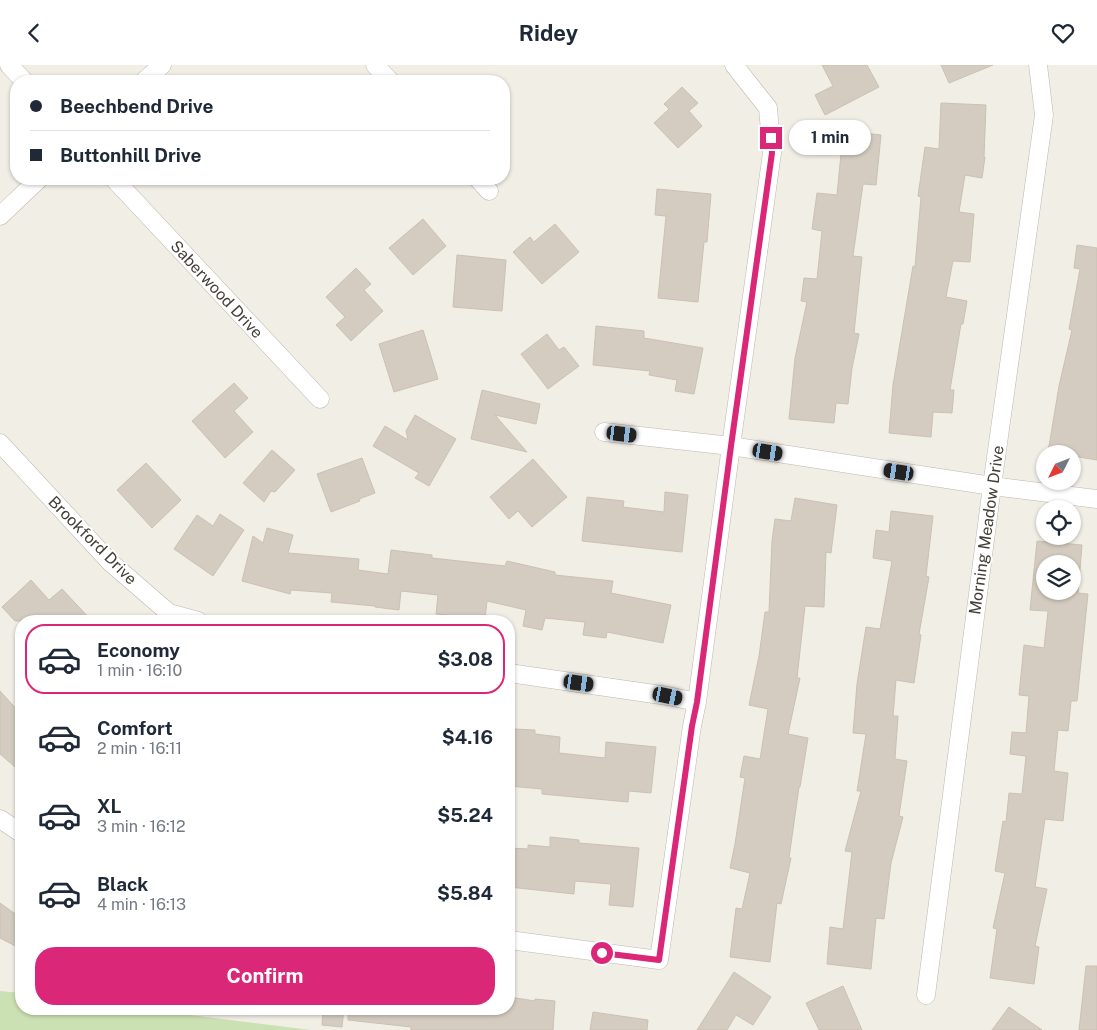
<!DOCTYPE html>
<html lang="en">
<head>
<meta charset="utf-8">
<style>
	body { margin:0; font-family:"Public Sans",sans-serif; background:#f2f2f3; color:#1f2937; height:100vh; display:flex; flex-direction:column; font-size:19px; white-space:nowrap }
	* { box-sizing:border-box; margin:0 }
	p { font-size:16px; color:#747a83 }
	.icon { flex:none; width:28px; height:28px; fill:none; stroke:currentColor; stroke-width:2; stroke-linecap:round; stroke-linejoin:round }
	.map { position:relative; flex:1; overflow:hidden }
	.side { position:absolute; left:15px; top:550px; width:500px; height:400px; display:flex; flex-direction:column; background:#fff; border-radius:20px; box-shadow:0 1px 4px #0004 }
	.side>* { flex:none }
	.guide { position:absolute; left:10px; top:10px; width:500px; height:110px; border-radius:20px; box-shadow:0 1px 4px #0004; display:grid; align-content:center; height:110px; padding:0 20px; background:#fff }
	.needle { width:32px; rotate:228deg }
	.fabs { position:absolute; left:1036px; top:380px; display:grid; gap:10px }
	.fabs a { display:grid; place-items:center; width:45px; height:45px; border-radius:50%; background:#fff; box-shadow:0 1px 4px #0004; font-size:25px }
	.end { position:absolute; width:22px; height:22px; margin:-11px; border:6px solid #db2777; background:#fff; box-shadow:0 0 0 2px #fff }
	.from { border-radius:50% }
	.bubble { position:absolute; height:35px; border-radius:18px; background:#fff; box-shadow:0 1px 4px #0004; font-size:16px; font-weight:700; line-height:35px; text-align:center }
	.car { position:absolute; width:15px; height:30px; margin:-15px -8px; border-radius:6px; box-shadow:0 0 4px 1px #0007; background:linear-gradient(#222 24%,#8ab4d8 0 40%,#222 0 76%,#8ab4d8 0 86%,#222 0) }
	.guide b { display:flex; align-items:center; gap:18px; height:48px; font-size:19px }
	.guide b+b { border-top:1px solid #e0e1e3 }
	.guide i { width:12px; height:12px; background:#1f2937 }
	ul { padding:9px 0 0; list-style:none }
	li { display:flex; align-items:center; gap:15px; height:70px; margin:0 10px 8px; padding:0 10px; border:2px solid transparent; border-radius:20px }
	li div { flex:1 }
	li b { display:block; font-size:19px }
	li em { font-style:normal; font-weight:700 }
	li.selected { border-color:#db2777 }
	li>.icon { width:45px; height:45px; stroke-width:1.5 }
	.primary-button { display:flex; gap:10px; margin-top:auto; padding:10px 20px }
	.primary-button a { flex:1; height:58px; border-radius:20px; background:#db2777; color:#fff; font-size:20px; font-weight:700; line-height:58px; text-align:center }
	header { display:flex; justify-content:space-between; align-items:center; height:65px; padding:0 20px; background:#fff; font-size:22px; font-weight:700 }
	.map>svg:first-child { display:block }
	.green { fill:#cce1b3 }
	.building { fill:#d4ccc0; stroke:#cbc1b1; fill-rule:evenodd }
	.lines { fill:none; stroke-linecap:round; stroke-linejoin:round }
	.minor-casing { stroke:#beb8ad; stroke-width:19 }
	.minor { stroke:#fff; stroke-width:18 }
	.route { stroke:#db2777; stroke-width:6 }
	.labels { text-anchor:middle; stroke-width:4; stroke-linejoin:round; paint-order:stroke }
	.street-label { font-size:16px; fill:#433e36; stroke:#fff }
</style>
</head>
<body>
<header><svg class="icon" aria-label="back" viewBox="0 0 24 24"><path d="M15 5l-7 7 7 7"/></svg>Ridey<svg class="icon" aria-label="heart" viewBox="0 0 24 24"><path d="M12 20l-8-8c-3-5 5-10 8-4 3-6 11-1 8 4z"/></svg></header>
<div class="map">
<svg width="1097" height="965" viewBox="0 0 1097 965">
	<rect width="100%" height="100%" fill="#f1eee6"/>
	<path class="green" d="M0,926L21,928V944H142L311,965H0Z"/>
	<path class="building" d="M822,0H867L879,22L825,50L815,30L833,21Z
		M941,0H993L949,18Z
		M682,22L698,38L689,46L702,61L678,83L654,58L669,44L664,39Z
		M941,38L986,40L984,92H985L982,113L965,110L959,147L974,149L970,197L953,196L946,232L967,236L963,259H961L950,325H954L952,348L933,347L931,372L889,368L893,320L913,201L915,202L921,132L918,131L925,82L939,84Z
		M824,64L881,70L876,120L863,119L853,191L862,192L854,268L859,269L852,303L848,339L836,338L834,358L789,354L795,293L807,237L801,236L804,213L817,214L822,166L812,164L817,128L837,130L841,89L822,87Z
		M657,124L711,129L707,177H704L698,237L658,233L666,151L655,150Z
		M423,154L446,181L413,210L389,183Z
		M555,159L579,187L542,219L513,187L530,172L534,177Z
		M1077,180L1097,183V395L1072,391V389H1058L1048,387L1059,321L1072,265L1069,264L1080,204L1074,203Z
		M457,190L506,195L502,246L453,242Z
		M356,203L371,219L364,225L383,246L351,276L336,260L345,252L326,232Z
		M596,261L644,266V273L703,283L694,329L675,326L677,315L649,310L650,306L593,300Z
		M423,265L438,314L394,327L379,279Z
		M547,269L559,285L564,282L579,301L548,324L521,289Z
		M234,318L248,333L234,346L253,367L225,393L192,356Z
		M482,325L540,339L536,359L495,350L527,387L471,374Z
		M415,350L456,374L429,421L415,413L419,408L373,381L385,361L408,375L406,366Z
		M272,385L295,405L275,427L271,426L264,437L243,418Z
		M362,393L375,428L359,434L360,436L331,447L317,409Z
		M533,394L567,432L532,462L518,446L509,454L490,432Z
		M146,398L181,435L152,463L117,425Z
		M665,427L688,430L682,487L582,476L587,432L624,436L623,442L664,447Z
		M795,433L837,440L831,488L826,487L824,542L805,541L797,613H800L788,669L808,673L800,722H799L789,793H791L781,839L777,838L770,897L730,892L736,843L742,844L750,808L730,803L735,779L745,713L740,712L744,691L760,694L768,644L749,640L759,591L765,547H769L772,476L775,454L791,456Z
		M891,446L933,451L926,511L929,512L919,569L921,570L914,618L896,615L893,651H898L895,694L907,696L899,751L903,752L891,798L884,854L876,853L871,904L827,899L830,862L843,864L852,787L845,786L861,726H857L866,669L853,668L857,619L866,562L880,564L892,496L873,493L876,465L889,467Z
		M220,449L244,465L213,511L174,484L197,450L213,461Z
		M267,463L293,470L288,488L359,494L358,505L388,509L391,485L432,490V493L505,501L507,496L555,507V510L613,516L611,528L671,540L663,578L607,567L606,573L583,570L585,557L545,553L542,565L523,561L526,545L487,536L485,554L436,549L438,530L401,526L399,545L375,542V541L331,537L332,528L291,525L290,529L242,516L253,471L263,478Z
		M1037,476L1082,480L1078,528L1088,529L1077,636H1071L1068,666L1058,665L1054,706L1068,708L1063,756L1045,754L1035,822L1047,824L1035,881L1039,882L1034,919L990,913L997,864L993,863L1005,808L995,806L1003,756L1006,757L1009,728L1022,729L1026,691L1010,689L1012,667L1026,668L1029,631L1019,630L1024,580L1044,583L1048,546L1030,545ZM1045,499H1072V526H1045Z
		M31,515L49,535L62,524L92,556H15L2,542Z
		M0,626L21,649V707L0,689Z
		M514,664L535,665V669L560,672L559,688L605,693L606,677L656,682L651,728L629,726L628,737L542,729V724L509,721V682L512,683Z
		M550,772L579,775V778L639,783L633,842L609,840L611,819L575,816L574,829L509,822V783L528,784V780L550,782Z
		M0,838L21,853V884L0,873Z
		M1086,901H1097V965H1079Z
		M734,907L771,932L753,960L736,950L727,965H697Z
		M843,921L862,965H819L806,938Z
		M509,932L535,936V934L555,936L553,965H411V962L348,955V944H509Z
		M1009,942L1042,965H992Z
		M323,944H344L342,962L322,960Z
		M593,947L648,955L647,965H590Z"/>
	<g class="lines">
		<g class="minor-casing">
			<path id="minor" d="M9,0L24,16
				M375,0L390,16
				M144,16L162,0
				M114,114L320,334
				M478,114L489,126
				M0,151L39,114
				M604,367L731,381L992,421L1097,434
				M0,378L110,497L169,548L198,556
				M509,608L668,631L697,637
				M0,754L21,768
				M509,875L659,895L692,661L697,637L731,381L772,88L768,43L734,0
				M926,930L992,421L1044,50L1038,0"/>
		</g>
		<use href="#minor" class="minor"/>
	</g>
	<g class="lines">
		<path class="route" d="M602,888L659,895L692,661L697,637L731,381L772,88L771,73"/>
	</g>
	<g class="labels">
		<g class="street-label">
			<text transform="translate(217 224) rotate(47)" y="6">Saberwood Drive</text>
			<text transform="translate(986 465) rotate(-82)" y="6">Morning Meadow Drive</text>
			<text transform="translate(93 475) rotate(45)" y="6">Brookford Drive</text>
		</g>
	</g>
</svg>
<div class="fabs">
<a><svg class="needle" viewBox="-14 -14 28 28"><path d="M0-13l5 13h-10z" fill="#e53935"/><path d="M0 13l5-13h-10z" fill="#747a83"/></svg></a>
<a><svg class="icon" aria-label="locate" viewBox="0 0 24 24"><circle cx="12" cy="12" r="6"/><path d="M12 2v4M12 18v4M2 12h4M18 12h4"/></svg></a>
<a><svg class="icon" aria-label="layers" viewBox="0 0 24 24"><path d="M12 4l9 5-9 5-9-5zM3 14l9 5 9-5"/></svg></a>
</div>
<i class="end from" style="left:602px;top:888px"></i>
<i class="end" style="left:771px;top:73px"></i>
<div class="bubble" style="left:789px;top:55px;width:82px">1 min</div>
<i class="car" style="left:622px;top:369px;rotate:97deg"></i>
<i class="car" style="left:768px;top:387px;rotate:99deg"></i>
<i class="car" style="left:899px;top:407px;rotate:279deg"></i>
<i class="car" style="left:579px;top:618px;rotate:98deg"></i>
<i class="car" style="left:668px;top:631px;rotate:102deg"></i>
<div class="guide">
<b><i class="from"></i>Beechbend Drive</b>
<b><i></i>Buttonhill Drive</b>
</div>
<section class="side">
<ul>
<li class="selected"><svg class="icon" aria-label="car" viewBox="0 0 24 24"><path d="M5 17H2v-5l4-1 3-4h7l3 4 3 1v5h-3M9 17h6M6 11h13"/><circle cx="7" cy="17" r="2"/><circle cx="17" cy="17" r="2"/></svg><div><b>Economy</b><p>1 min · 16:10</p></div><em>$3.08</em></li>
<li><svg class="icon" aria-label="car" viewBox="0 0 24 24"><path d="M5 17H2v-5l4-1 3-4h7l3 4 3 1v5h-3M9 17h6M6 11h13"/><circle cx="7" cy="17" r="2"/><circle cx="17" cy="17" r="2"/></svg><div><b>Comfort</b><p>2 min · 16:11</p></div><em>$4.16</em></li>
<li><svg class="icon" aria-label="car" viewBox="0 0 24 24"><path d="M5 17H2v-5l4-1 3-4h7l3 4 3 1v5h-3M9 17h6M6 11h13"/><circle cx="7" cy="17" r="2"/><circle cx="17" cy="17" r="2"/></svg><div><b>XL</b><p>3 min · 16:12</p></div><em>$5.24</em></li>
<li><svg class="icon" aria-label="car" viewBox="0 0 24 24"><path d="M5 17H2v-5l4-1 3-4h7l3 4 3 1v5h-3M9 17h6M6 11h13"/><circle cx="7" cy="17" r="2"/><circle cx="17" cy="17" r="2"/></svg><div><b>Black</b><p>4 min · 16:13</p></div><em>$5.84</em></li>
</ul>
<div class="primary-button"><a>Confirm</a></div>
</section>
</div>
</body>
</html>
